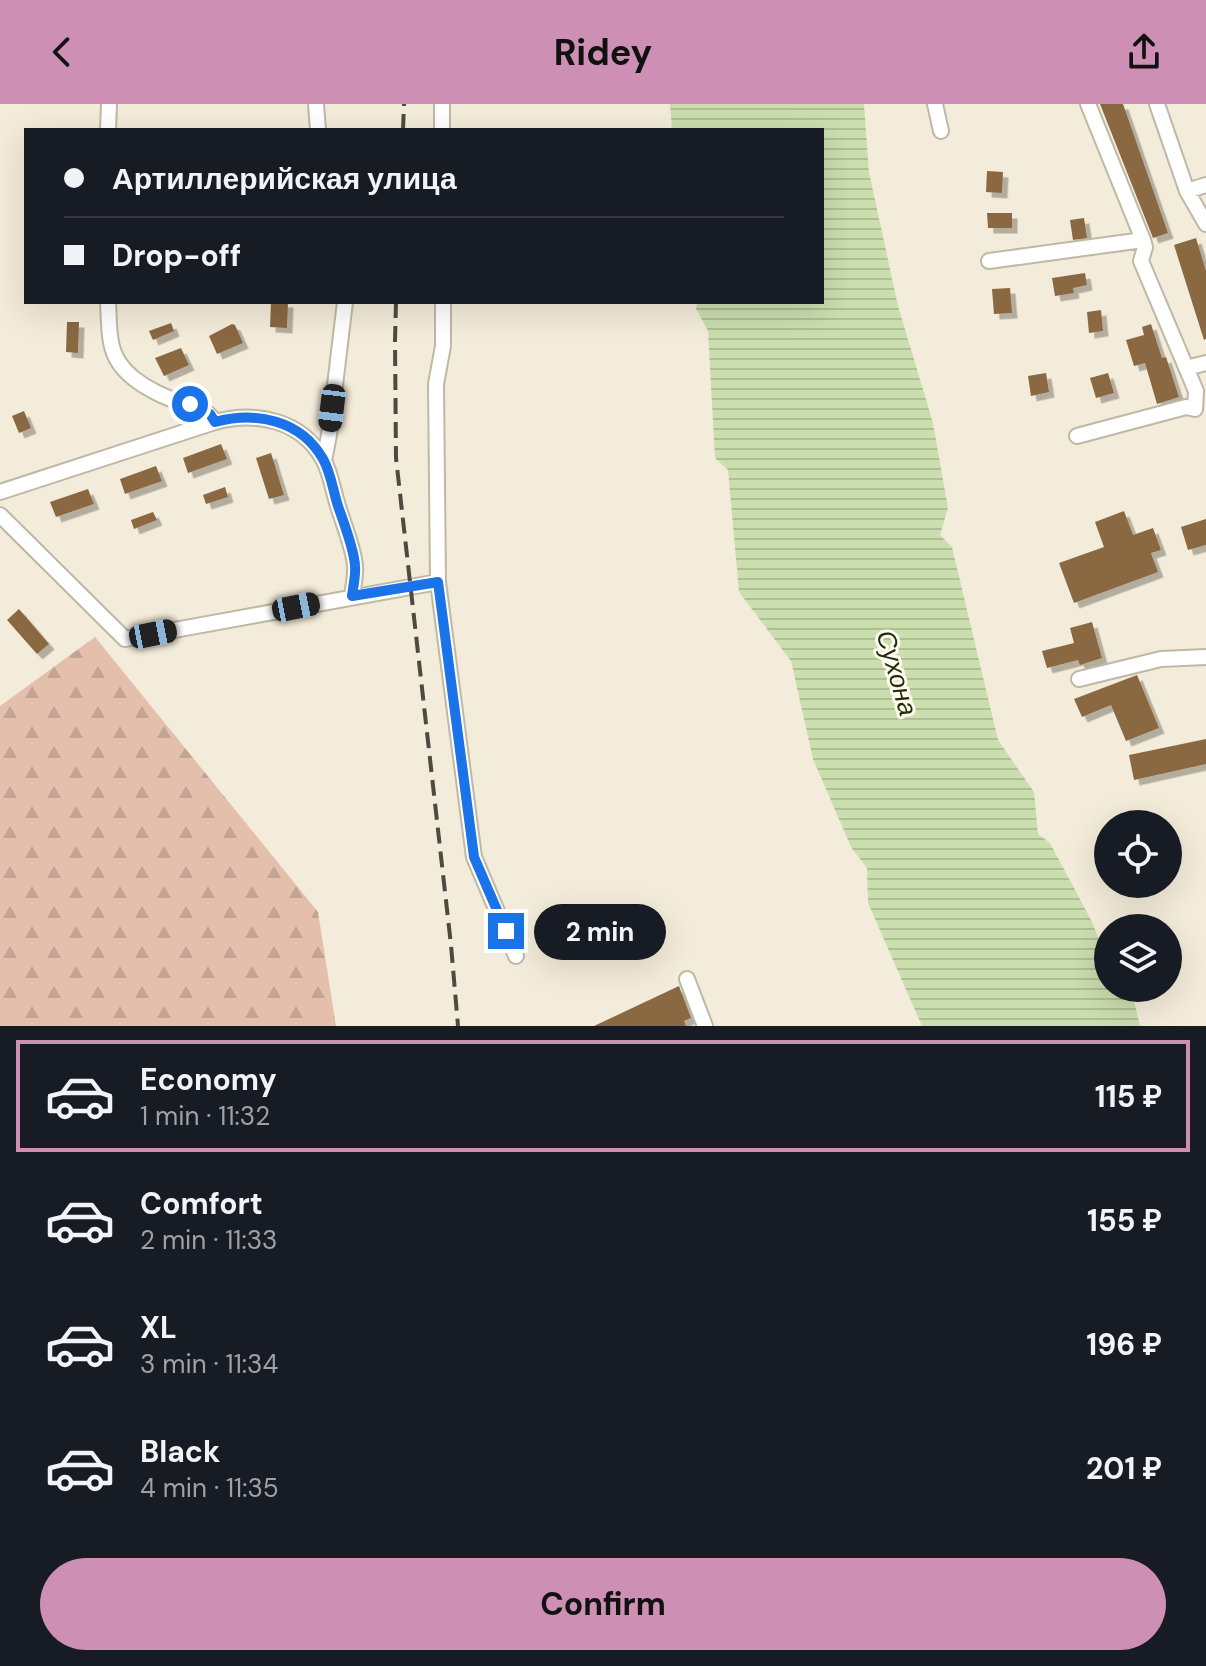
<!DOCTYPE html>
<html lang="en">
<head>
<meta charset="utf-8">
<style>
	body { margin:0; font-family:"DM Sans",sans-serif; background:#20242c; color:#f1f3f6; height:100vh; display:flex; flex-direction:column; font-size:30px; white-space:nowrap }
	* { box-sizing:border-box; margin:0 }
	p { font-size:26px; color:#9ea1a6 }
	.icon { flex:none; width:44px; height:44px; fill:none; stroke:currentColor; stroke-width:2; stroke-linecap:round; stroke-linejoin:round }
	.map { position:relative; height:922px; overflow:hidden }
	.side { display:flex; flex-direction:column; background:#171b24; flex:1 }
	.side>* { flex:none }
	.guide { position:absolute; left:24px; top:24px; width:800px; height:176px; border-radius:0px; box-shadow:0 8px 32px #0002; display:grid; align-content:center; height:176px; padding:0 40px; background:#171b24 }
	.tools { position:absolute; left:1094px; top:706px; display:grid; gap:16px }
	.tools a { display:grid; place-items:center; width:88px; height:88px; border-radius:50%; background:#171b24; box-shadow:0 8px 32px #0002; font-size:40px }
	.end { position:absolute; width:36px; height:36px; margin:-18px; border:10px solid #1a73e8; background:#fff; box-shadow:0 0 0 4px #fff }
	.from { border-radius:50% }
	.bubble { position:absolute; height:56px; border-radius:28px; background:#171b24; box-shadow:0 8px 32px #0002; font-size:26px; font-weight:700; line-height:56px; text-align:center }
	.car { position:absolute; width:24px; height:48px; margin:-24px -12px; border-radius:10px; box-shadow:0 0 6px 2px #0007; background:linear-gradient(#222 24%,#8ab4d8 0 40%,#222 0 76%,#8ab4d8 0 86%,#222 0) }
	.guide b { display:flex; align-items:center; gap:28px; height:76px; font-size:30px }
	.guide b+b { border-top:2px solid #363941 }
	.guide i { width:20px; height:20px; background:#f1f3f6 }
	ul { padding:14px 0 0; list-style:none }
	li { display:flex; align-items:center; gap:24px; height:112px; margin:0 16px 12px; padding:0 24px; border:4px solid transparent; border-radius:0px }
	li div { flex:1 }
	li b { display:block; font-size:30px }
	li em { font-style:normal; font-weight:700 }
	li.current { border-color:#cd90b4 }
	li>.icon { width:72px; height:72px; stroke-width:1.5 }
	.cta { display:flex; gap:16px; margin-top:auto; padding:16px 40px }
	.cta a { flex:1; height:92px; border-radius:48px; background:#cd90b4; color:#111; font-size:32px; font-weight:700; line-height:92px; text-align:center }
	header { display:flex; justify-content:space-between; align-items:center; height:104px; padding:0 40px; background:#cd90b4; color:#111; font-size:36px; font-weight:700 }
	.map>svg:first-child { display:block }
	.forest { fill:url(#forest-firs) }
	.water { fill:url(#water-rules) }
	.building { fill:#896842; filter:url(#shadow) }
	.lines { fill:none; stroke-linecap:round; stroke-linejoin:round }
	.minor-casing { stroke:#c0b8a6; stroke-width:18 }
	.minor { stroke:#fff; stroke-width:14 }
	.rail { stroke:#4d4a41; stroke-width:4; stroke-dasharray:16 8; stroke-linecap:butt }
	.route { stroke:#1a73e8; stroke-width:10 }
	.labels { text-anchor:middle; stroke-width:6; stroke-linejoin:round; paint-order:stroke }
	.water-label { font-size:26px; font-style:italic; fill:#222e0a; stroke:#fffaef }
</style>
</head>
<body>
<header><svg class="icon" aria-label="back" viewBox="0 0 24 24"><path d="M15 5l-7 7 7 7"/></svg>Ridey<svg class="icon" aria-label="share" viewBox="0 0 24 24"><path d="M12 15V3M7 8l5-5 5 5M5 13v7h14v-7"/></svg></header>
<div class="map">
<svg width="1206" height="922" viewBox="0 0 1206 922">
	<defs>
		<pattern id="forest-firs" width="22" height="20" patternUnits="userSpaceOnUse" patternTransform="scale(2)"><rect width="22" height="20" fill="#e3bfac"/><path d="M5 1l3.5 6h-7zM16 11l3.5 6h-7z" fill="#c3a494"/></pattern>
		<pattern id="water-rules" width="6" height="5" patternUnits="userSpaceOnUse" patternTransform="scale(2)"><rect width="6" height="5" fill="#cbdeae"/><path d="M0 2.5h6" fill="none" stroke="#aebe95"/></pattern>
		<filter id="shadow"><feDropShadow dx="5.5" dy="5.5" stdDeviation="0" flood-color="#0004"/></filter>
	</defs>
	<rect width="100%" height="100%" fill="#f4ecda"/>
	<path class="forest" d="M95,533L318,808L336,922H0V602Z"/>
	<path class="water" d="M670,0H864L869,68L898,202L933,319L948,404L940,431L952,443L998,636L1034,688L1038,730L1050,739L1090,814L1108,856V884H1125L1134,897L1140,922H922L868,799L867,764L851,743L813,655L791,557L739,488L728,366L715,354L708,227L696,205L697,198H822V26H672Z"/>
	<path class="building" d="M1100,0H1123L1168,129L1153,134Z
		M987,67L1003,68L1002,89L986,88Z
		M987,109H1012V124H988Z
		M1084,114L1087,134L1073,136L1070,116Z
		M1196,134L1206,167V235L1204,236L1174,141Z
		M1085,169L1087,181L1073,184L1074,189L1055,192L1052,174Z
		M1010,184L1012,209L994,210L992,185Z
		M271,198H288L287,224L270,223Z
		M1101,206L1103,227L1089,229L1087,208Z
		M67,218H79L78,249L66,248Z
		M171,219L174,227L153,236L149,227Z
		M232,220L235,221L243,239L217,250L209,232Z
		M1151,220L1162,254L1166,253L1179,293L1157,300L1145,259L1134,262L1126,236L1144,231L1142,223Z
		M181,244L189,261L164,272L155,254Z
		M1046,269L1049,288L1031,292L1028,272Z
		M1108,269L1114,289L1096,294L1090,274Z
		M24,307L31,324L19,329L12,312Z
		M221,340L227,355L188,369L183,354Z
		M271,349L284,391L269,395L256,354Z
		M156,362L162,377L125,390L120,375Z
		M225,383L228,393L206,400L203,391Z
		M88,385L94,400L56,413L50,398Z
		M1124,407L1133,431L1153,424L1161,446L1151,449L1158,468L1074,499L1059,459L1104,443L1095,418Z
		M153,408L157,416L134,425L131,416Z
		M1206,415V441L1188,446L1181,423Z
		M19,505L49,540L37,550L7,516Z
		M1092,518L1102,554L1080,561L1078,556L1047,564L1042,547L1074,539L1070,524Z
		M1137,571L1159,624L1126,637L1111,601L1082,613L1074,595Z
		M1206,635V660L1134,676L1129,651Z
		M679,882L691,914L684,917L686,922H594Z"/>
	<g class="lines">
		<g class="minor-casing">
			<path id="minor" d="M316,0L318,26
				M442,0V26
				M935,0L941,27
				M1088,0L1143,136L1145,143L1141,157L1196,287L1195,305
				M1157,0L1187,87L1206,81
				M108,26L109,0
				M1187,87L1206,120
				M989,157L1143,136
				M108,198C110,237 107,258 143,281C155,288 165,294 178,297C194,301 206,304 215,318
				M1186,264L1206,259
				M1077,332L1186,303L1195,305
				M324,357L329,331L345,198
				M0,388L215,318C256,307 301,316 323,355C331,369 333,387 338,402C343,419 354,445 355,462C356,471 353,483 352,492
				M0,411L125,535L438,478L436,280L443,242V198
				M438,478L474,753L516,852
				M1079,575L1161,555L1206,553
				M687,875L705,922"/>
		</g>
		<use href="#minor" class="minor"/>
		<path class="rail" d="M403,26L404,0
			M396,198L395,237L396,354L451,841L458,922"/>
	</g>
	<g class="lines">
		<path class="route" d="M190,300L210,310L215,318C256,307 301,316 323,355C331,369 333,387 338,402C344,420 354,444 355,462C356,471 353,483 352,492L438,478L474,753L506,827"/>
	</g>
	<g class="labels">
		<g class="water-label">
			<text transform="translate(897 569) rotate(74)" y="9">Сухона</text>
		</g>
	</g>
</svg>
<div class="tools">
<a><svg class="icon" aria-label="locate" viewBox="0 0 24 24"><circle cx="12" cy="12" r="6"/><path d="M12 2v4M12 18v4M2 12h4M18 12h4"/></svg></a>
<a><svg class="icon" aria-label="layers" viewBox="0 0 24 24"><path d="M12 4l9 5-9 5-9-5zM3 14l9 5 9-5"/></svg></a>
</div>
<i class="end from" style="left:190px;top:300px"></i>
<i class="end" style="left:506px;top:827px"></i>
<div class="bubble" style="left:534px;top:800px;width:132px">2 min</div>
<i class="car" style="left:332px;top:304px;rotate:187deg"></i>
<i class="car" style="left:296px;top:503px;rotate:79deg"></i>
<i class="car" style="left:153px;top:530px;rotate:79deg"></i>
<div class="guide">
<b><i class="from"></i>Артиллерийская улица</b>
<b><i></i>Drop-off</b>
</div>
</div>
<section class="side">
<ul>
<li class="current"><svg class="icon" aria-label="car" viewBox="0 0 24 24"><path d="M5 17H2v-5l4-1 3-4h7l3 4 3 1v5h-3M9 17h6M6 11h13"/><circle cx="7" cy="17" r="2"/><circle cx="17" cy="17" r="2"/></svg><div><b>Economy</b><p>1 min · 11:32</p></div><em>115 ₽</em></li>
<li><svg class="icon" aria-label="car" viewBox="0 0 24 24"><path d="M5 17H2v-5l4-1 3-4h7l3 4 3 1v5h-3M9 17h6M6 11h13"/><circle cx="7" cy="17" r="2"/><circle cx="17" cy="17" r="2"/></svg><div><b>Comfort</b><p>2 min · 11:33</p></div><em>155 ₽</em></li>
<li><svg class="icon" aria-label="car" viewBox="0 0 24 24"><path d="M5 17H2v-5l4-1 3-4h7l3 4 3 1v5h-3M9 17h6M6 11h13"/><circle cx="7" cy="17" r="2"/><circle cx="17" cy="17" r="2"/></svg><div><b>XL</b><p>3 min · 11:34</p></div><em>196 ₽</em></li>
<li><svg class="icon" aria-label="car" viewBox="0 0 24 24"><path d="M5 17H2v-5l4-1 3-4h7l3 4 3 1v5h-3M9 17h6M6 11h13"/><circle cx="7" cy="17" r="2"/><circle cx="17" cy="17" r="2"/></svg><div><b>Black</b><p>4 min · 11:35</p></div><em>201 ₽</em></li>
</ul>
<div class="cta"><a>Confirm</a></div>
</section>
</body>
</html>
